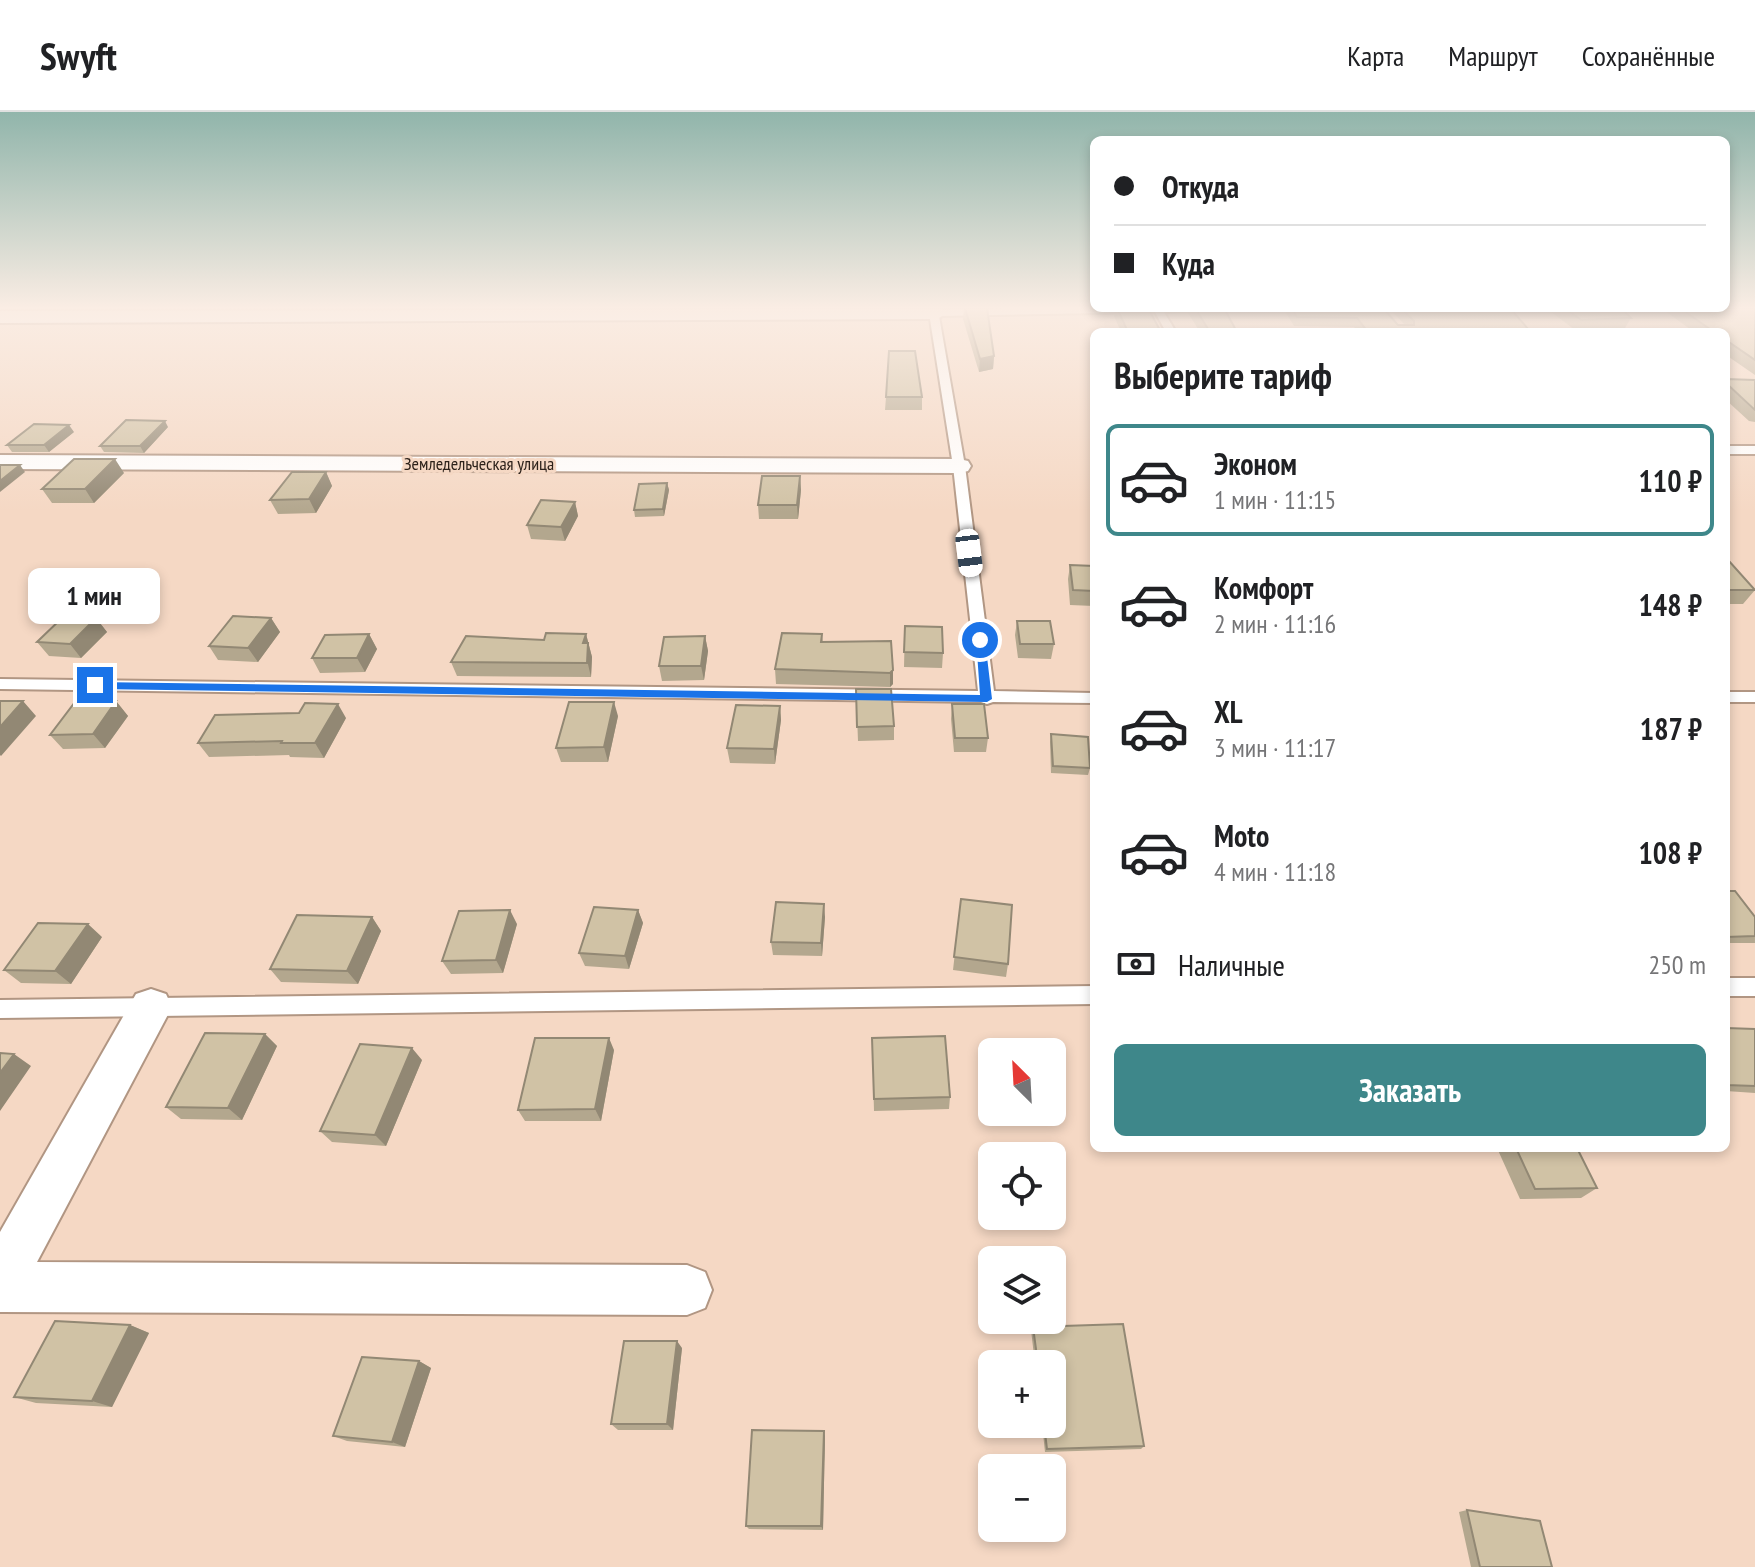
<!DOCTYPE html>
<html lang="ru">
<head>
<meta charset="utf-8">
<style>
	body { margin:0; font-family:"PT Sans Narrow",sans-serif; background:#f6f6f6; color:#202124; height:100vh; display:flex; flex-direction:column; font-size:30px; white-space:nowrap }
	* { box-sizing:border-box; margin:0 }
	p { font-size:26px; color:#757577 }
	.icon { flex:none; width:44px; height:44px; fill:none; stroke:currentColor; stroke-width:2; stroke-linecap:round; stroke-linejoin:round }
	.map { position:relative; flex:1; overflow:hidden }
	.panel { position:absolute; left:1090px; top:216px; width:640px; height:824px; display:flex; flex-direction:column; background:#fff; border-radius:12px; box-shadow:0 4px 12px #0003 }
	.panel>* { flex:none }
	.hud { position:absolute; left:1090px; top:24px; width:640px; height:176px; border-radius:12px; box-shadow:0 4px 12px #0003; display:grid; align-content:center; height:176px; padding:0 24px; background:#fff }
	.needle { width:52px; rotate:336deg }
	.tools { position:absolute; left:978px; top:926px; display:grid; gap:16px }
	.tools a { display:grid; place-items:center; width:88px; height:88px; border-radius:12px; background:#fff; box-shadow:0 4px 12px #0003; font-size:40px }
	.end { position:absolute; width:36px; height:36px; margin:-18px; border:10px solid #1a73e8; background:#fff; box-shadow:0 0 0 4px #fff }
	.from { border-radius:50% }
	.bubble { position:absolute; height:56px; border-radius:12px; background:#fff; box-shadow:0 4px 12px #0003; font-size:26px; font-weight:700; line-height:56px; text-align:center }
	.car { position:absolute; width:24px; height:48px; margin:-24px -12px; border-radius:10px; box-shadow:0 0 6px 2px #0007; background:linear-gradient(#fff 24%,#345 0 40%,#fff 0 76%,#345 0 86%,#fff 0) }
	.hud b { display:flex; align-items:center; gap:28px; height:76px; font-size:30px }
	.hud b+b { border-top:2px solid #e0e0e0 }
	.hud i { width:20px; height:20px; background:#202124 }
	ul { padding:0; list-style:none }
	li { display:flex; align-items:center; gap:24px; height:112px; margin:0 16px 12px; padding:0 8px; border:4px solid transparent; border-radius:12px }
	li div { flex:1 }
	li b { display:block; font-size:30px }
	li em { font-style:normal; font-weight:700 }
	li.current { border-color:#3e878a }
	li>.icon { width:72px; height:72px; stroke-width:1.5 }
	h2 { padding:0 24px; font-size:36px; line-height:96px }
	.pay { display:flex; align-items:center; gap:20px; height:88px; padding:0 24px; font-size:30px }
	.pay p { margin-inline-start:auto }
	.cta { display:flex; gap:16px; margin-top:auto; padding:16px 24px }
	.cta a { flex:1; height:92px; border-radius:12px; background:#3e878a; color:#fff; font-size:32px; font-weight:700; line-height:92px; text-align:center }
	header { display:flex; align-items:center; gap:48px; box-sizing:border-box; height:112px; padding:0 40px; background:#fff; border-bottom:2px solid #e0e0e0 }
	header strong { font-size:38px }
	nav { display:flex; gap:44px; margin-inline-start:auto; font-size:28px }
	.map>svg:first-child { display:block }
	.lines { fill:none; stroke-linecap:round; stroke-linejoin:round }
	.lane-casing { stroke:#b19683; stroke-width:4 }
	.street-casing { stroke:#b19683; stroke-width:4 }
	.lane { fill:#fff; fill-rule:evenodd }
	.street { fill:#fff; fill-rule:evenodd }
	.wall { fill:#b3a78e }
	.shaded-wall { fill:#928874 }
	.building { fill:#d0c2a5; stroke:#928874; stroke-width:2 }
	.route { fill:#1a73e8 }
	.labels { text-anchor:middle; stroke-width:6; stroke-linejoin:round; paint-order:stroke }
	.far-street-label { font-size:18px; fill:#2d221b; stroke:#f5d8c4 }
</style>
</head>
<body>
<header>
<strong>Swyft</strong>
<nav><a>Карта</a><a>Маршрут</a><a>Сохранённые</a></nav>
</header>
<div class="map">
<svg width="1755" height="1455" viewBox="0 0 1755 1455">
	<rect width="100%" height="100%" fill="#f5d8c4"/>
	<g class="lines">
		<g class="lane-casing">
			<path id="lane" d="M1030,196H1221L1164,200L1176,220H1166L1155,200L939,204L965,354L994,579L1094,581V591L993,590L987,592L981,590L0,577V567L978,579L953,354L929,201L934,198Z
				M1726,334H1755V342H1726Z
				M1726,580H1755V590H1726Z
				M1726,866H1755V884H1726Z
				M1094,874V892L0,906V888Z"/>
		</g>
		<g class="street-casing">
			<path id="street" d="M941,197L944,201L941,205L934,207L0,211V199Z
				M0,343L959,347L968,349L971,354L968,359L959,361L0,357Z
				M151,877L166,882L172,895L37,1150L687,1153L705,1160L712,1178L705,1196L687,1203L0,1200V1120L136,882Z"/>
		</g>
		<use href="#lane" class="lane"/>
		<use href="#street" class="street"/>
	</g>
	<path class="wall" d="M964,196H987L994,244L993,257L979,260L963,207Z
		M1116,196H1148L1161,220H1121L1114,204Z
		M1189,196H1224L1237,220H1200L1188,201Z
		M1283,196H1383L1398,213H1405L1389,196H1510L1529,218L1528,220H1358L1354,215L1294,214Z
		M1546,196H1621L1631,206L1625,216L1575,218Z
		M1661,196H1755V263L1726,243V220H1694Z
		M1726,267L1755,268V310L1749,309L1726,288Z
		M886,285H922V298H885Z
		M168,315L144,341L104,340L100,334Z
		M74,320L49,340H12L7,333Z
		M326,360L332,374L316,401L278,402L270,388Z
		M124,361L94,391H52L42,377Z
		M800,364L801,378L798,407H759L758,393Z
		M667,371L669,378L664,404L635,405L634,398Z
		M575,390L578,404L565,429L531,427L527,413Z
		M1726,449L1755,478L1743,492H1726Z
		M1070,453L1094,454V494L1070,493L1068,467Z
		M96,506L107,520L81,546L49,544L37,530Z
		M271,506L280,520L258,550L218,548L209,534Z
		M1017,509L1054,532L1051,547L1018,546L1015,523Z
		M905,514L943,541L942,556L904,555Z
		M369,522L377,537L365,560L320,561L312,546Z
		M586,522L592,545L591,565L457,564L451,550L544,528Z
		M822,522L823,530L893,558V572L890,575L776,572L775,557Z
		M705,524L708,539L704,568L662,569L659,554Z
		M856,577L894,614V628L858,629Z
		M116,589L128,604L105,636L63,637L50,623Z
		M952,592L988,626L986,640H954L951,607Z
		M780,594L781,608L775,652L730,651L727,636Z
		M618,604L608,650H561L556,636Z
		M346,606L324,646L290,645L289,643L209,645L198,631Z
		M1051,622L1090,656L1088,663L1051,661L1050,630Z
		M1726,779L1755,805V831H1726Z
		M961,787L1008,852L1006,865L953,858Z
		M638,798L643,811L629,857L585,854L579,841Z
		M372,805L381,819L358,872L281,870L270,857Z
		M825,805L822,844L773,843L771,830Z
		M517,812L503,861L451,862L442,849Z
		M102,825L71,872L21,871L4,858Z
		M1726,916L1755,917V981L1726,979Z
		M265,922L277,934L242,1008L181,1007L166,995Z
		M872,926L950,985L949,997L874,999Z
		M614,938L601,1009H525L518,998Z
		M422,948L386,1034L332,1030L320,1019Z
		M1497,1036H1577L1597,1076L1581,1086L1520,1087Z
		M130,1213L149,1221L112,1295L36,1291L14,1285Z
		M1033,1215L1144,1334L1141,1337L1045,1340L1042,1312H1052V1252H1035L1031,1218Z
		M682,1236L673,1318H618L611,1312Z
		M419,1249L431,1256L405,1335L347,1329L333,1324Z
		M825,1324L823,1418L749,1417L746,1414Z
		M1467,1398L1552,1455H1471L1459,1400Z"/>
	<path class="shaded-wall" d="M994,244L993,257L979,260L980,247Z
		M165,309L168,315L144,341L140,334Z
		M69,313L74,320L49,340L44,333Z
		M115,347L124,361L94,391L85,377Z
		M20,353L25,360L0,380V369Z
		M326,360L332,374L316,401L309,387Z
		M800,364L801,378L798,407L797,393Z
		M667,371L669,378L664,404L663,397Z
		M575,390L578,404L565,429L561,415Z
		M96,506L107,520L81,546L70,532Z
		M271,506L280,520L258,550L248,536Z
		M369,522L377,537L365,560L357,546Z
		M586,522L592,545L591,565L583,531Z
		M705,524L708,539L704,568L701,554Z
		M893,558V572L890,575V561Z
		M23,589L36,604L1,644L0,643V615Z
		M116,589L128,604L105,636L93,622Z
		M614,590L618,604L608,650L604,635Z
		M338,592L346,606L324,646L315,631Z
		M780,594L781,608L775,652L774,637Z
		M824,792L825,805L822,844L821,831Z
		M510,798L517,812L503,861L496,848Z
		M638,798L643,811L629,857L625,844Z
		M372,805L381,819L358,872L347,859Z
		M88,812L102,825L71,872L55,859Z
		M265,922L277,934L242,1008L228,996Z
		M609,926L614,938L601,1009L595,997Z
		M412,936L422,948L386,1034L375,1023Z
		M14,942L31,954L0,999V961Z
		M130,1213L149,1221L112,1295L92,1289Z
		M677,1229L682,1236L673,1318L667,1312Z
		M419,1249L431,1256L405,1335L392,1330Z
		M824,1319L825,1324L823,1418L821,1414Z"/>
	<path class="building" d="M965,196H987L994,244L980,247Z
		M1117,196H1148L1161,220H1128Z
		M1195,196H1224L1237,220H1210Z
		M1292,196H1383L1398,213H1414V209L1401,196H1510L1529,218H1393L1395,220H1368L1357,206L1297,205Z
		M1565,196H1621L1631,206L1581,208Z
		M1680,196H1755V248L1726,228V220H1714Z
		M889,239H915L922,285H886Z
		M1726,267L1755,268V298L1726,271Z
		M126,308L165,309L140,334H100Z
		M34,312L69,313L44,333H7Z
		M74,347H115L85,377H42Z
		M0,353H20L0,369Z
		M292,360H326L309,387L270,388Z
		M762,364H800L797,393H758Z
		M667,371L663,397L634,398L639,372Z
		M541,388L575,390L561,415L527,413Z
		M1726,449H1729L1755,478H1726Z
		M1070,453L1094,454V479L1073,478Z
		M64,504L96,506L70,532L37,530Z
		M233,504L271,506L248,536L209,534Z
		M1017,509H1050L1054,532H1020Z
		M905,514L942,515L943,541L904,540Z
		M546,521L586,522L583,531H588L587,551L451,550L466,524L544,528Z
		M782,521L822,522L821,530L891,529L893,558L890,561L775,557Z
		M369,522L357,546H312L325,523Z
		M705,524L701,554H659L664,525Z
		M856,577H891L894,614L857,615Z
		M0,589H23L0,615Z
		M116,589L93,622L50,623L75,590Z
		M569,590H614L604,635L556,636Z
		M305,591L338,592L315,631H281L282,629L198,631L215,603L299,601Z
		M952,592H984L988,626H955Z
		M736,593L780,594L774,637L727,636Z
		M1051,622L1088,625L1090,656L1053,654Z
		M1726,779H1735L1755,805V824L1726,825Z
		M961,787L1012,793L1008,852L954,845Z
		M776,790L824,792L821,831L771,830Z
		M594,795L638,798L625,844L579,841Z
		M510,798L496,848L442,849L459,799Z
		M297,803L372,805L347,859L270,857Z
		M38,811L88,812L55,859L4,858Z
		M1726,916L1755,917V974L1726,973Z
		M205,921L265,922L228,996L166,995Z
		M945,924L950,985L874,987L872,926Z
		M535,926H609L595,997L518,998Z
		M360,932L412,936L375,1023L320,1019Z
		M0,941L14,942L0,961Z
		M1516,1036H1577L1597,1076L1535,1077Z
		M55,1209L130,1213L92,1289L14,1285Z
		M1123,1212L1144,1334L1047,1337L1044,1312H1052V1252H1038L1033,1215Z
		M624,1229H677L667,1312H611Z
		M362,1245L419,1249L392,1330L333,1324Z
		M752,1318L824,1319L821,1414H746Z
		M1467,1398L1540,1409L1552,1455H1480Z"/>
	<linearGradient id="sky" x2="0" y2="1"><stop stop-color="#91b5ab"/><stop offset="0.49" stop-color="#faede4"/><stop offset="1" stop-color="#faede4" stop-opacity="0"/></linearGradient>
	<rect width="1755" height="400" fill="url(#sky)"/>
	<path class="route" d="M976,526L985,528L992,587L987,590L95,577L90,573L95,570L980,583Z"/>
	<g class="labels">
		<g class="far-street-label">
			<text x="479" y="358">Земледельческая улица</text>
		</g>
	</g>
</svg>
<div class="tools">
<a><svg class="needle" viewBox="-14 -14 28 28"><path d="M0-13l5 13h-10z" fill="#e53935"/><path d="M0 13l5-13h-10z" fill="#757577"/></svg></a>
<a><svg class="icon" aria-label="locate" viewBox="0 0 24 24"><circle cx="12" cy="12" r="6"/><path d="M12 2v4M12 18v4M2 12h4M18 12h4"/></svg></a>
<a><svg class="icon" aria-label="layers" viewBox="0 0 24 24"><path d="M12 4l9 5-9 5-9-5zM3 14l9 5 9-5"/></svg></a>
<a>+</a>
<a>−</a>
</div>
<i class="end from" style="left:980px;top:528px"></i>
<i class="end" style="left:95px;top:573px"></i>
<div class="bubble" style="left:28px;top:456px;width:132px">1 мин</div>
<i class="car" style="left:969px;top:441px;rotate:173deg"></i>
<div class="hud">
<b><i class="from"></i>Откуда</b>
<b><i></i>Куда</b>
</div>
<section class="panel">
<h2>Выберите тариф</h2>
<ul>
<li class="current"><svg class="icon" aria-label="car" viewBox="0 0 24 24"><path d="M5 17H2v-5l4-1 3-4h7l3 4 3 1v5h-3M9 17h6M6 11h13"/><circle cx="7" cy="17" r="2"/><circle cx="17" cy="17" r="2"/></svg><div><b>Эконом</b><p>1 мин · 11:15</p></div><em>110 ₽</em></li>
<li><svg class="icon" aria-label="car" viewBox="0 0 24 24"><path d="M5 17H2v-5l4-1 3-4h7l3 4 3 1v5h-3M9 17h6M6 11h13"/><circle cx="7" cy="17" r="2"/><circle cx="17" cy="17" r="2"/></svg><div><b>Комфорт</b><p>2 мин · 11:16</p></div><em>148 ₽</em></li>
<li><svg class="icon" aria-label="car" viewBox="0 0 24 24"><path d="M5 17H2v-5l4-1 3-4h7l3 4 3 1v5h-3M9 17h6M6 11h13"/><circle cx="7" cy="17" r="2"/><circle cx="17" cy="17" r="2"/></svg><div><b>XL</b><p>3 мин · 11:17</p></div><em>187 ₽</em></li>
<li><svg class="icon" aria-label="car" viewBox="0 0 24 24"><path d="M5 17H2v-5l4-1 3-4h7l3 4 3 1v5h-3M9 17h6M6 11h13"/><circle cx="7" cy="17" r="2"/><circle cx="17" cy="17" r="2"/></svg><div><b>Moto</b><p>4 мин · 11:18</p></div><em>108 ₽</em></li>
</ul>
<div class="pay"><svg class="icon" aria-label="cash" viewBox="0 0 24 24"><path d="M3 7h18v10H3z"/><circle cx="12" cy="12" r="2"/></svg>Наличные<p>250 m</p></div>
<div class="cta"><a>Заказать</a></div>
</section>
</div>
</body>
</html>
